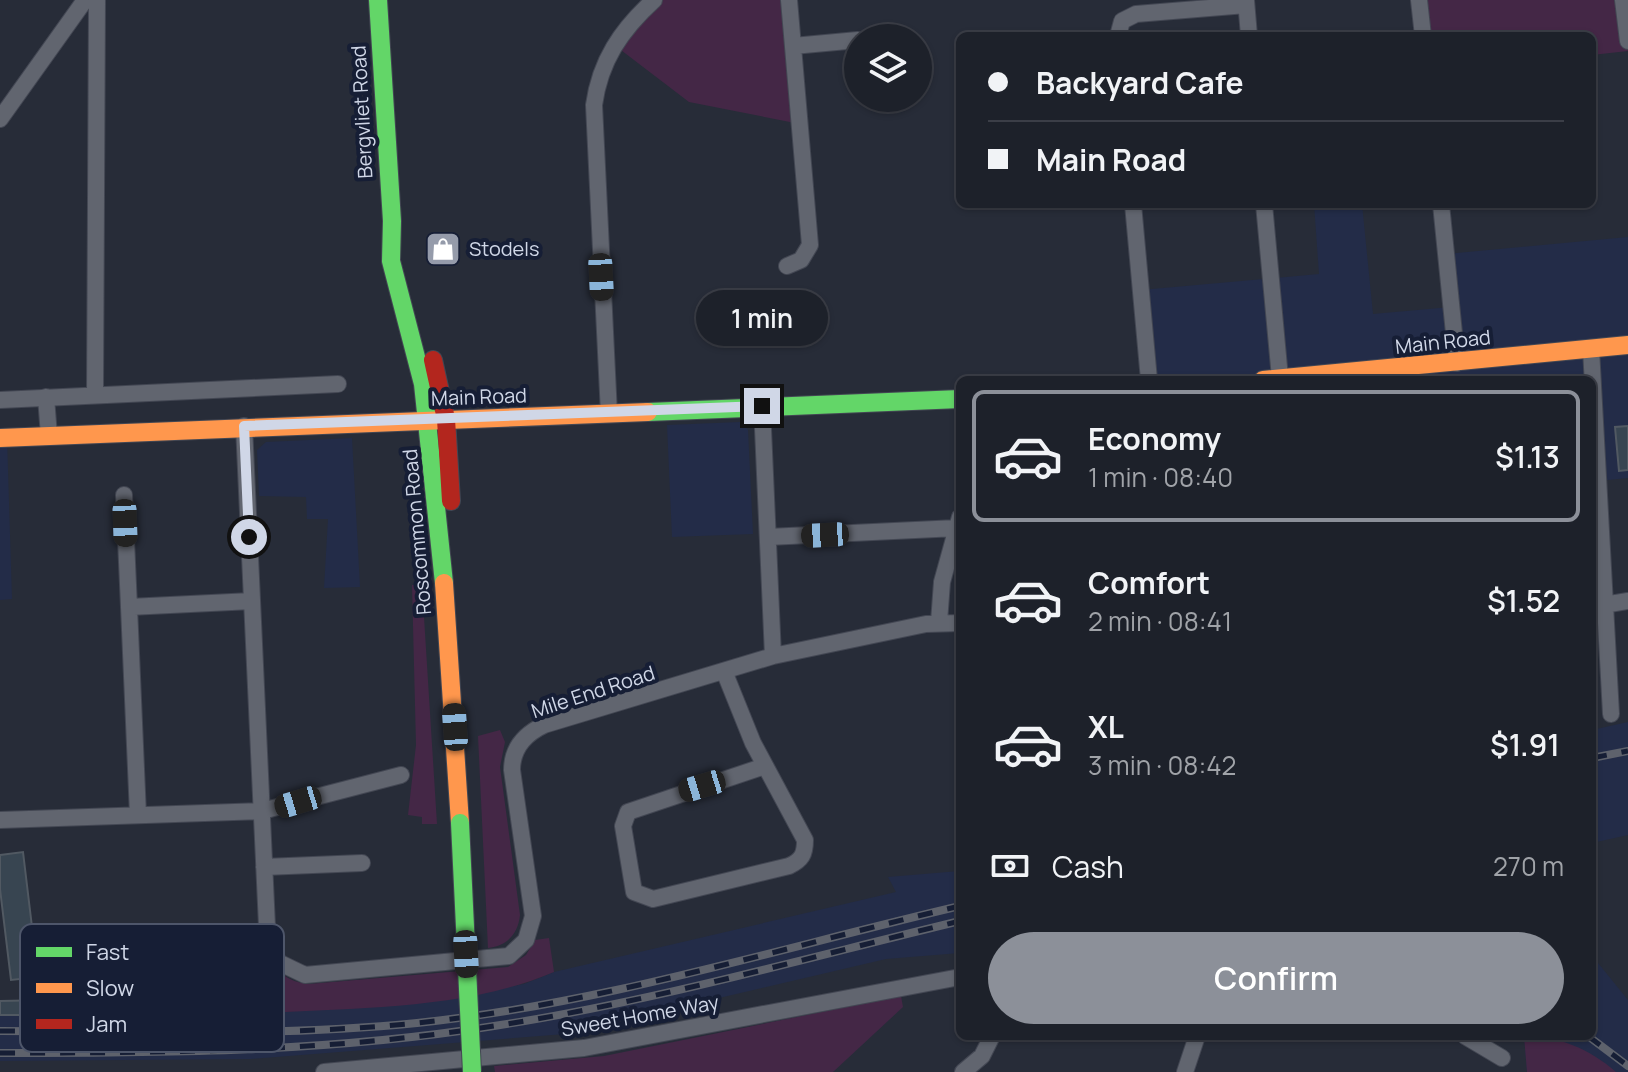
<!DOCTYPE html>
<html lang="en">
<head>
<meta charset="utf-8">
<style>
	body { margin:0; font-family:Manrope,sans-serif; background:#252932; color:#f1f3f6; height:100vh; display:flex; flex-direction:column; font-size:30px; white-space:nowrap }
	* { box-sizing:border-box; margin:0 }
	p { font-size:26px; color:#a0a3a8 }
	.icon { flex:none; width:44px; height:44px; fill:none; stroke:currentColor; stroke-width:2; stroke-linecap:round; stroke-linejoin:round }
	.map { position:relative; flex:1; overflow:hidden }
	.drawer { position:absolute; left:956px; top:376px; width:640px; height:664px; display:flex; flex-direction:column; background:#1d212a; border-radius:12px; box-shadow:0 2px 6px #0004,0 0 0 2px #3b3e47 }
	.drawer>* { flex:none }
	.hud { position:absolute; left:956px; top:32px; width:640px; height:176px; border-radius:12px; box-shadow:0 2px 6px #0004,0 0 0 2px #3b3e47; display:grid; align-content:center; height:176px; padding:0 32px; background:#1d212a }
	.fabs { position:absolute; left:844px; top:24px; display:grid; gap:16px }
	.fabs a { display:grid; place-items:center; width:88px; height:88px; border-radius:50%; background:#1d212a; box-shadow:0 2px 6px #0004,0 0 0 2px #3b3e47; font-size:40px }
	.end { position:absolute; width:36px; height:36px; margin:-18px; border:10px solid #d0d7e7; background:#111; box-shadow:0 0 0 4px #111 }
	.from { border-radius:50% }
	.bubble { position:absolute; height:56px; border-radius:28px; background:#1d212a; box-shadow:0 2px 6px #0004,0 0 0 2px #3b3e47; font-size:26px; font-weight:600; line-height:56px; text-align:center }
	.car { position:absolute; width:24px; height:48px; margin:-24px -12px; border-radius:10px; box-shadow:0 0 6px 2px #0007; background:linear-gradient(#222 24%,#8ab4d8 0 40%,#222 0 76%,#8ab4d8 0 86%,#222 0) }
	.hud b { display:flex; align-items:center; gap:28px; height:76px; font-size:30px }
	.hud b+b { border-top:2px solid #3b3e47 }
	.hud i { width:20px; height:20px; background:#f1f3f6 }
	ul { padding:14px 0 0; list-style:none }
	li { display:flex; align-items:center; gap:24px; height:132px; margin:0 16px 12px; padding:0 16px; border:4px solid transparent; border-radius:12px }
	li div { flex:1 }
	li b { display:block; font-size:30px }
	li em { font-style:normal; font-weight:600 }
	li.on { border-color:#8c9099 }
	li>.icon { width:72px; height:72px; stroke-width:1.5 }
	.pay { display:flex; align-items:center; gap:20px; height:88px; padding:0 32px; font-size:30px }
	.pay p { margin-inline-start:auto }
	.primary-button { display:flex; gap:16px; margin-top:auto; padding:16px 32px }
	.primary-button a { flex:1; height:92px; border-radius:48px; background:#8c9099; color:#fff; font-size:32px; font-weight:600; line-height:92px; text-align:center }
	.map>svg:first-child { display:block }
	.built { fill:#232c48 }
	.green { fill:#442746 }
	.building { fill:#384551; stroke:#515962; stroke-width:2 }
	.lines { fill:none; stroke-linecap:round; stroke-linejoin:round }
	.street-casing { stroke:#434753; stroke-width:18 }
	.fast-casing { stroke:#434753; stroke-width:20 }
	.slow-casing { stroke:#434753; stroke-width:20 }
	.jam-casing { stroke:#434753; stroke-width:20 }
	.street { stroke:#61656f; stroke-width:16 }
	.fast { stroke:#63d668; stroke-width:18 }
	.slow { stroke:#ff974d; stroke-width:18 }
	.jam { stroke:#b3261e; stroke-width:18 }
	.rail-casing { stroke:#5e626c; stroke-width:8 }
	.rail { stroke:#161e35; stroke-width:5; stroke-dasharray:15; stroke-linecap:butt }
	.fast-bridge-casing { stroke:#434753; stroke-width:20; stroke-linecap:butt }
	.fast-bridge { stroke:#63d668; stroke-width:18 }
	.route { stroke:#d0d7e7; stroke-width:10 }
	.labels { text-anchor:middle; stroke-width:8; stroke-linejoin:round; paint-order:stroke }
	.street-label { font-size:20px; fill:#d0d7e7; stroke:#161e35 }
	.poi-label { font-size:20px; fill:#d0d7e7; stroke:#161e35; text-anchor:start }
	.key { fill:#161e35; stroke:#4e566a; stroke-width:2 }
	.key-label { font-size:22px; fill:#d0d7e7 }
</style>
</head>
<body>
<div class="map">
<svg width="1628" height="1072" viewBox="0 0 1628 1072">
	<rect width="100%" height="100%" fill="#272c38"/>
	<path class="built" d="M1314,204H1362L1373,314L1451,307L1446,254L1628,237V478L1598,481L1592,380H1149L1141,290L1319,274Z
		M740,422L748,430L753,534L672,537L667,425Z
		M0,438H7L12,599L0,600Z
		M352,438L360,587L324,588L328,519H307L306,497L259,496L257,450L266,442Z
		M1628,722V835L1592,843V730Z
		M960,871V953L886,959L565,1034L251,1059L0,1061V1015L253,1014L426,1001L524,984L554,972L896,892L888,877Z
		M1598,963L1628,1000V1072H1527L1524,1036H1592V964Z"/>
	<path class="green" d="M654,0H789L800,124L689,102L613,44Z
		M1419,0H1623L1628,51L1592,55V36H1423Z
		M412,585H422L437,824H422V817L408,815L416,745Z
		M500,730L505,742L500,767L520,915C518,934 507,946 488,948L478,736Z
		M549,938L554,972C462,1011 351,1007 253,1014L252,956C275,960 278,981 309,984L508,967L526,955L535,940Z
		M901,996L903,1007L833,1072H495L494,1066L604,1056Z
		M1524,1036C1559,1036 1590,1049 1616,1072H1527Z"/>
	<path class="building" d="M1628,426V470L1619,471L1615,427Z
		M23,852L38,977L11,980L0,889V855Z
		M47,1000V1015H0V1001Z"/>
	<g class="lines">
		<g class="street-casing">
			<path id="street" d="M1246,0L1249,36
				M1419,0L1423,36
				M1623,0L1628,41
				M1118,36L1122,21L1136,14L1246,5
				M793,46L858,40
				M0,119L85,0
				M1133,204L1149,380
				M1264,204L1280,378
				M1441,204L1457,363
				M787,266L801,260L810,245L789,0
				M1591,349L1611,714
				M95,395L97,0
				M46,397L49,436
				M0,400L338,384
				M762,406L773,656
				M609,414L594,105C600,61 621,30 654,0
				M244,426L268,948
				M124,495L129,607
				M768,537L957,528
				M1592,607L1628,601
				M939,622L942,582L960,517
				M724,671L753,743L805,840C805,854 802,860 789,866L653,899L634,892L623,826L628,812L765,766
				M138,815L129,607L252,601
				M0,820L262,811L401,775
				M264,867L362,863
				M268,948L280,963L305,975L509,956L526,940L533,916L512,770C512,748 525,734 544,725L773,656L926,624L960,623
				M70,956L268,948
				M1465,1036L1502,1058
				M324,1072L584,1048L960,977
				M963,1072L982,1056L992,1036
				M1185,1072L1197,1036"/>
		</g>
		<g class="fast-casing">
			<path id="fast" d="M378,0L392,221L391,261L423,384L444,583
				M648,412L960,399"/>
		</g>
		<g class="slow-casing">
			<path id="slow" d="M1263,380L1628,345
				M0,438L648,412
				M444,583L460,823"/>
		</g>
		<g class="jam-casing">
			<path id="jam" d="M433,360L446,419L451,501"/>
		</g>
		<use href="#street" class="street"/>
		<use href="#fast" class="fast"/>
		<use href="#slow" class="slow"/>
		<use href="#jam" class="jam"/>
		<g class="rail-casing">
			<path id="rail" d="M1592,758L1628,751
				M0,1031C138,1031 279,1037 417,1023C601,1004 780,948 960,906
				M1588,1036L1628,1066
				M0,1053C166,1053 330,1052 494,1026C651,1002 806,958 960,921"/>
		</g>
		<use href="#rail" class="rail"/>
		<g class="fast-bridge-casing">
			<path id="fast-bridge" d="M460,823L472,1072"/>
		</g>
		<use href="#fast-bridge" class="fast-bridge"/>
	</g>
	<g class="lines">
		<path class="route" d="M249,537L244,426L762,406"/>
	</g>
	<defs>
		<g id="shop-square" transform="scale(1.8)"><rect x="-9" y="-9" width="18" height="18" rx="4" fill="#959baa" stroke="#161e35"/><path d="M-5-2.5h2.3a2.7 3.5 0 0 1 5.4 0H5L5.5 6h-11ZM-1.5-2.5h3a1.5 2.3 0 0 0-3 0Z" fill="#fff"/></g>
	</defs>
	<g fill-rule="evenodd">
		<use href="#shop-square" x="443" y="249"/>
	</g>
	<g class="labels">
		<g class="street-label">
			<text transform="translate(362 112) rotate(-93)" y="7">Bergvliet Road</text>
			<text transform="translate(1443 342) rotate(-6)" y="7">Main Road</text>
			<text transform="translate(479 397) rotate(-2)" y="7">Main Road</text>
			<text transform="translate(417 532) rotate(-95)" y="7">Roscommon Road</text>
			<text transform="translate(593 692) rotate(-18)" y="7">Mile End Road</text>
			<text transform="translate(640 1016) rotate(-10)" y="7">Sweet Home Way</text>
		</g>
		<g class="poi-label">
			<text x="469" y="256">Stodels</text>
		</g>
	</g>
	<rect x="20" y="924" width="264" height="128" rx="12" class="key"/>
	<rect x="36" y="947" width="36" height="10" fill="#63d668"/>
	<rect x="36" y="983" width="36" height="10" fill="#ff974d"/>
	<rect x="36" y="1019" width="36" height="10" fill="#b3261e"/>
	<g class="key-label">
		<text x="86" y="960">Fast</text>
		<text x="86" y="996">Slow</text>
		<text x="86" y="1032">Jam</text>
	</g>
</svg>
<div class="fabs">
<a><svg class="icon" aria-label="layers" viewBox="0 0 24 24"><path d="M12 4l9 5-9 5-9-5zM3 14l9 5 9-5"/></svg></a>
</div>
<i class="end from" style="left:249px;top:537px"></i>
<i class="end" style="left:762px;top:406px"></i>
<div class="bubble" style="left:696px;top:290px;width:132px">1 min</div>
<i class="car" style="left:601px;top:277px;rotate:177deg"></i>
<i class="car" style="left:125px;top:523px;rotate:178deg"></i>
<i class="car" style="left:825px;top:535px;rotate:267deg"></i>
<i class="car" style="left:455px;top:727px;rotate:356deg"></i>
<i class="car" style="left:702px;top:786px;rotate:253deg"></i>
<i class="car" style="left:298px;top:802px;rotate:253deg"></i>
<i class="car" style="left:466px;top:954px;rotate:177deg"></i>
<div class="hud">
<b><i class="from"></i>Backyard Cafe</b>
<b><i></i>Main Road</b>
</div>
<section class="drawer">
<ul>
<li class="on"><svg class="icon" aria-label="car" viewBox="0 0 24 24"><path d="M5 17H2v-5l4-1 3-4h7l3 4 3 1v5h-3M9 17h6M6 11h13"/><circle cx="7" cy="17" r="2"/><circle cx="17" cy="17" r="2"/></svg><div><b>Economy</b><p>1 min · 08:40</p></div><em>$1.13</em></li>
<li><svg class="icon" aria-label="car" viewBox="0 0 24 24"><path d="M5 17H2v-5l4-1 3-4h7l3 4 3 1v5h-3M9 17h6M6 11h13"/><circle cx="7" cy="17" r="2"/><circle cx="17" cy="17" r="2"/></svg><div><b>Comfort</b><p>2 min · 08:41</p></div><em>$1.52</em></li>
<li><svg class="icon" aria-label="car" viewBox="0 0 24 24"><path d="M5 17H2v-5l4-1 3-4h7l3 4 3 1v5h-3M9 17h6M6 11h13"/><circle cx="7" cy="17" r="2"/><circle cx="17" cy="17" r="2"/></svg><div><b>XL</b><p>3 min · 08:42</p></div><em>$1.91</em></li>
</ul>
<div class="pay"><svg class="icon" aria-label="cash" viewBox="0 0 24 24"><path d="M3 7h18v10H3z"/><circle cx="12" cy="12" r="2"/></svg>Cash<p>270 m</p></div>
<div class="primary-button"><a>Confirm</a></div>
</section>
</div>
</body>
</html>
